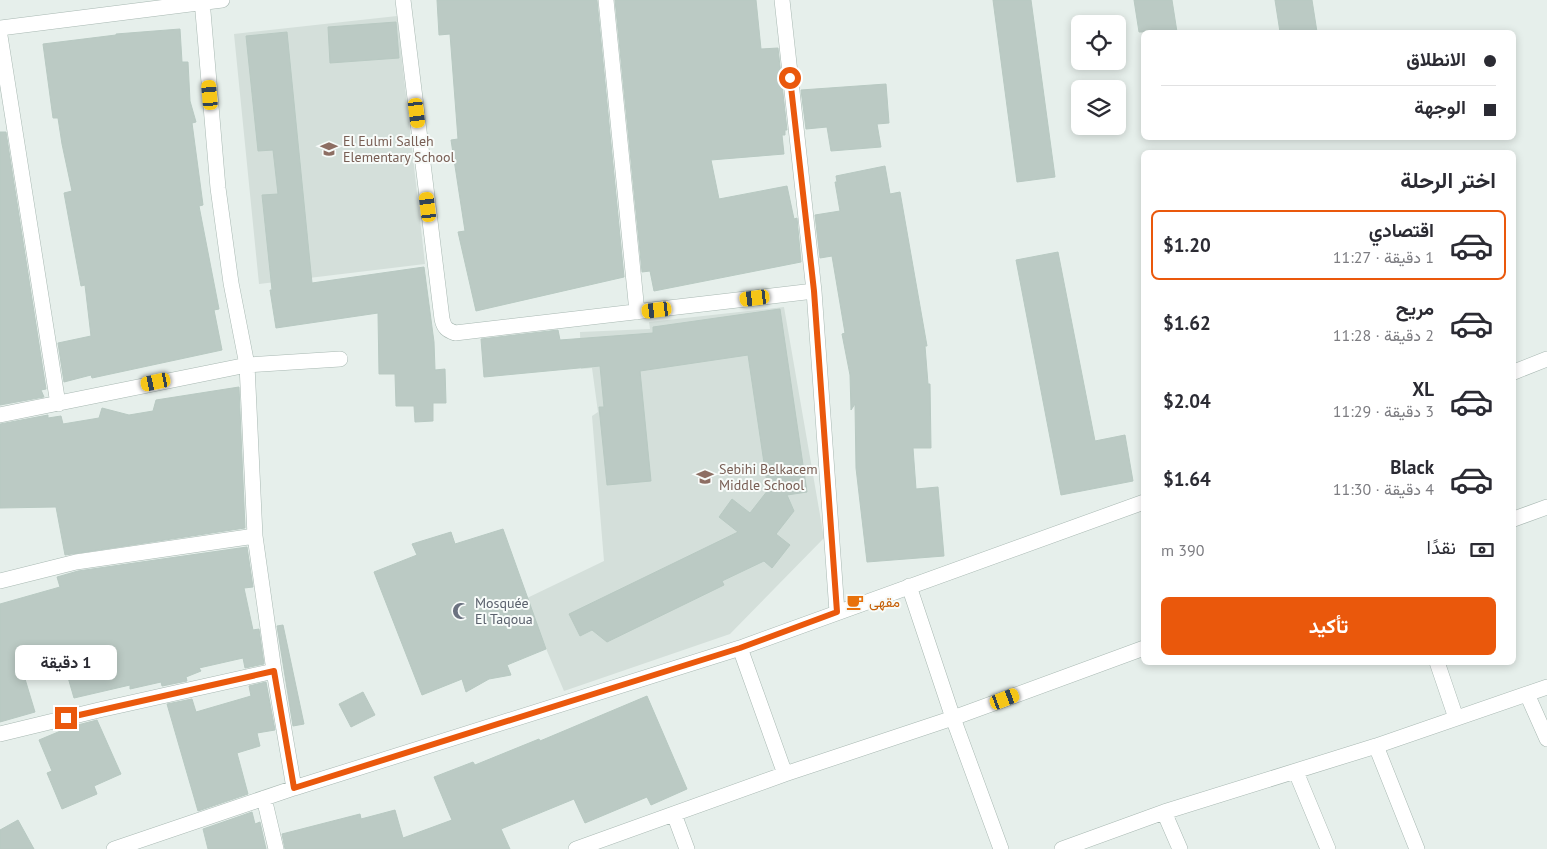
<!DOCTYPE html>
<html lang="ar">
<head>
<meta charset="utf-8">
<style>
	body { margin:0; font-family:"PT Sans",Vazirmatn,sans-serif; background:#f2f2f3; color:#2b2b33; direction:rtl; height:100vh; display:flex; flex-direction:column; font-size:19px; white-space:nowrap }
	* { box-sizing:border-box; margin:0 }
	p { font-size:16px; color:#7c7c81 }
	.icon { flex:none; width:28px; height:28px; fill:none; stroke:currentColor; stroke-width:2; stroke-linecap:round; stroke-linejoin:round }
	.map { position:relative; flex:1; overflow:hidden; direction:ltr }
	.sheet { position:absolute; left:1141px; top:150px; width:375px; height:515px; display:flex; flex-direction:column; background:#fff; border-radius:8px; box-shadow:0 2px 8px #0003; direction:rtl }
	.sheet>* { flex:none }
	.hud { position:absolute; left:1141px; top:30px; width:375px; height:110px; border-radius:8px; box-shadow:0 2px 8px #0003; direction:rtl; display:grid; align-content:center; height:110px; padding:0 20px; background:#fff }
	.fabs { position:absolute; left:1071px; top:15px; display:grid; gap:10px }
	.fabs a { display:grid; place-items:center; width:55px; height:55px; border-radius:8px; background:#fff; box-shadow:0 2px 8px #0003; font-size:25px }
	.end { position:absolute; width:22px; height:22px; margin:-11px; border:6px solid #ea580c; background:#fff; box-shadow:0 0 0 2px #fff }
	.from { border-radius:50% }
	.bubble { position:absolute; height:35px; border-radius:8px; background:#fff; box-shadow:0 2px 8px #0003; font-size:16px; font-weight:700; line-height:35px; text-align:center; direction:rtl }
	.car { position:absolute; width:15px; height:30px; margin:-15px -8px; border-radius:6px; box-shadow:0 0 4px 1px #0007; background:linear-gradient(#f5c518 24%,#345 0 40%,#f5c518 0 76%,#345 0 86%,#f5c518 0) }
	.hud b { display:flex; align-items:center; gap:18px; height:48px; font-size:19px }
	.hud b+b { border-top:1px solid #e1e1e2 }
	.hud i { width:12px; height:12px; background:#2b2b33 }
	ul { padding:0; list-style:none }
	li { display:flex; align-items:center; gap:15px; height:70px; margin:0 10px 8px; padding:0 10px; border:2px solid transparent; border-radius:8px }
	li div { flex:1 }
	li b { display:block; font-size:19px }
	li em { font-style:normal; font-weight:700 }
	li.on { border-color:#ea580c }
	li>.icon { width:45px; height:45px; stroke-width:1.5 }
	h2 { padding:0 20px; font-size:22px; line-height:60px }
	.pay { display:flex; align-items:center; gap:12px; height:55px; padding:0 20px; font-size:19px }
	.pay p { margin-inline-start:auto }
	.primary-button { display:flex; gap:10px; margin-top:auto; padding:10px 20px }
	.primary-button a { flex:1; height:58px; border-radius:8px; background:#ea580c; color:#fff; font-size:20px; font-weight:700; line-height:58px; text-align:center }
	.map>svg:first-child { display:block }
	.built { fill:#d4dfda }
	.building { fill:#bbcac4; stroke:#b8c9c2 }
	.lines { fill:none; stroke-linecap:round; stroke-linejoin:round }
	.minor-casing { stroke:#a8b8b2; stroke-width:16 }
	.minor { stroke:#fff; stroke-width:15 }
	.route { stroke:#ea580c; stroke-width:6 }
	.labels { text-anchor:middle; stroke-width:4; stroke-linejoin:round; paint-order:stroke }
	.education-label { font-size:14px; fill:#785e54; stroke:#f7fbf9; text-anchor:start }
	.food-label { font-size:14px; fill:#c56008; stroke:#f7fbf9; text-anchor:start }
	.worship-label { font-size:14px; fill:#5b616d; stroke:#f7fbf9; text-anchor:start }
</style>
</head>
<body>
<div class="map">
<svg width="1547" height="849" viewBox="0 0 1547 849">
	<rect width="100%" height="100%" fill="#e6efeb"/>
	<path class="built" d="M397,16L425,264L259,284L234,34Z
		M784,307L824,538L730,634L564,691L525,599L604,561L592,416L598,412L592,368L581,369L580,332L650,329L649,322Z"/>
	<path class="building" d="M437,0H597L624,277L476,311L458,232L465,231L451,140L458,139L450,34L439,35Z
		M615,0H756L761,49L778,48L787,130H785V135H782L784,154L711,160L719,199L787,186L794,219L797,218L801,262L654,291L650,271L642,272Z
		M993,0H1031L1055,177L1017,182Z
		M1134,0H1172L1177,32H1139Z
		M1275,0H1312L1317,32H1280Z
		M396,22L399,58L330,63L328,27Z
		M180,29L182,62H188L190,101L196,122L192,123L203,205L199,206L219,309L214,310L222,350L92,378L91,375L64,382L58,343L91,336L85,285L81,286L64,193L72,191L62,144L58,118H53L43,44L116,35V34Z
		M287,32L312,283L424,267L434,342L435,370L445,369L446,403H433V421L415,422L414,406H396L395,374H379L378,313L276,328L270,290H272L262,195L278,194L273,150L258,151L246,36Z
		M886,84L889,123L877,124L881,147L831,151L827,127L806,129L801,90Z
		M0,132H6L46,389L41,390L44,397L0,405Z
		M885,166L890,194L900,192L927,346H925L928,384H930L931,448H913L916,489L938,487L944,556L867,562L856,468L855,404L851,410L850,375L842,334L845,333L832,256L820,258L815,215L840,211L835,182H837L836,176Z
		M1058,252L1095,441L1125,435L1133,481L1061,495L1016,260Z
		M780,309L807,492L787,495L794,511L776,534L790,545L772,568L764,561L722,581L724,585L607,642L592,630L580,636L569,614L738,532L719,517L732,499L750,513L768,490L748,355L640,371L651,481L607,485L599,407H604L600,366L484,377L481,339L558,330L560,340L653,333V327Z
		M239,387L245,528L65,555L56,507L0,508V424L48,415V418L61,416L63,424L99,418L102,408L129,415L153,411L156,400Z
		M503,529L546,649L507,665L511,675L489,679L466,692L462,679L422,695L374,572L417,555L412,544L451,532L455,544Z
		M247,547L253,587L244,588L253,630L259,629L264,664L245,668L243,658L199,668L201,671L186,677L187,681L162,686L161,682L130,689V685L74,698L65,667L25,679L35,712L0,722V604L60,587L57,577L78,571Z
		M283,625L304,724L293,726L277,626Z
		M266,682L275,730L257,733L260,746L237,753L248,794L198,811L167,704L192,699L196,712L251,696L249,686Z
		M363,692L375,715L351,727L339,704Z
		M647,696L687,789L651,805L647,797L585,823L574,799L501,829L510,849H285L282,834L360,814L361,819L395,810L403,838L452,820L434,777L473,762L475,765L539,739L540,741Z
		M97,720L121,774L94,786L97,794L62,809L47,773L52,771L39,740L70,727Z
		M252,812L255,824L260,822L266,849H208L203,829Z
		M18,820L34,849H0V830Z"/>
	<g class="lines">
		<g class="minor-casing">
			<path id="minor" d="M202,0L218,188L231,283L247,365L255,536L274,671L294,788
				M403,0L442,319C444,328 447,330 455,333L814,291
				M606,0L637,312
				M782,0L814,291L837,612
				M0,28L222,0
				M0,36L58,404
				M1514,372L1547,359
				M0,415L247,365L340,359
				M1514,519L1547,507
				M0,581L76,562L255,536
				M909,586L953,718L1001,849
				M740,648L785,774
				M1437,662L1456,718
				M1527,694L1547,739
				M0,734L99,710L274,671
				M1376,746L1417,849
				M1296,772L1328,849
				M264,798L276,849
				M1164,812L1180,849
				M674,814L687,849
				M114,849L294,788L740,648L1144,502
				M576,849L785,774L953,718L1144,648
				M1062,849L1164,812L1376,746L1547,687"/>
		</g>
		<use href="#minor" class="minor"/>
	</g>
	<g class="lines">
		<path class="route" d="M66,718L274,671L294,788L740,648L837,612L814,291L790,78"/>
	</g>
	<defs>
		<g id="school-bare" transform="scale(1.35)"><path d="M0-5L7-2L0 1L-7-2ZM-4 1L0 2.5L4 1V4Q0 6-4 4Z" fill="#8d6e63" stroke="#f7fbf9" stroke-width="2.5" paint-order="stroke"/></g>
		<g id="cafe-bare" transform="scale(1.35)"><path d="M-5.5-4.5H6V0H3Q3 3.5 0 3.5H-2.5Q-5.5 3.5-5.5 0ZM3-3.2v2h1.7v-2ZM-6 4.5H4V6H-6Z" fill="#e8710a" stroke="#f7fbf9" stroke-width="2.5" paint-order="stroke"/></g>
		<g id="mosque-bare" transform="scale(1.35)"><path d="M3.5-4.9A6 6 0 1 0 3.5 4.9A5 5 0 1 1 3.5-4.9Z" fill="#6b7280" stroke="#f7fbf9" stroke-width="2.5" paint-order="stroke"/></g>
	</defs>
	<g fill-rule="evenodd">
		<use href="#school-bare" x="329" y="149"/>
		<use href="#school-bare" x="705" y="477"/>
		<use href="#cafe-bare" x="855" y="602"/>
		<use href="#mosque-bare" x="461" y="611"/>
	</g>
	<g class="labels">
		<g class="education-label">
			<text x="343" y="146">El Eulmi Salleh<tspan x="343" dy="16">Elementary School</tspan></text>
			<text x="719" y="474">Sebihi Belkacem<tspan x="719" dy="16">Middle School</tspan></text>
		</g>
		<g class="food-label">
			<text x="869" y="607">مقهى</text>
		</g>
		<g class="worship-label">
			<text x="475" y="608">Mosquée<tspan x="475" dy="16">El Taqoua</tspan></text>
		</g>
	</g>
</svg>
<div class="fabs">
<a><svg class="icon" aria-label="locate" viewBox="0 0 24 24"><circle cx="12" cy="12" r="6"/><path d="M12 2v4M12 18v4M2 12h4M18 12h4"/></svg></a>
<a><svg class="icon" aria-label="layers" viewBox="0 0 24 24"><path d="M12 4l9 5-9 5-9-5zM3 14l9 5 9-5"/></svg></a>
</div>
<i class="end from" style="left:790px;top:78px"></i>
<i class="end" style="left:66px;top:718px"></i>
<div class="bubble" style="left:15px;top:645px;width:102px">1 دقيقة</div>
<i class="car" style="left:210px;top:95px;rotate:355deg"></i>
<i class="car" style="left:417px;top:113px;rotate:173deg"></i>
<i class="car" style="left:428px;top:207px;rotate:353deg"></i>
<i class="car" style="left:755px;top:298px;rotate:263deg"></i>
<i class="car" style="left:657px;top:310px;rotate:263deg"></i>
<i class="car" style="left:156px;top:382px;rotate:258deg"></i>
<i class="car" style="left:1005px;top:699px;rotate:69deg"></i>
<div class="hud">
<b><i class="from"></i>الانطلاق</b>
<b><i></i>الوجهة</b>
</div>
<section class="sheet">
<h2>اختر الرحلة</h2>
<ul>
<li class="on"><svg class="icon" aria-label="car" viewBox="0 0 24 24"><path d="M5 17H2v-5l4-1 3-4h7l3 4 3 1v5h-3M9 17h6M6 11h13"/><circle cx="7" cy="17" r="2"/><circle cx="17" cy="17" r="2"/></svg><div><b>اقتصادي</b><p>1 دقيقة · 11:27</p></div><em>$1.20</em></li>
<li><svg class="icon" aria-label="car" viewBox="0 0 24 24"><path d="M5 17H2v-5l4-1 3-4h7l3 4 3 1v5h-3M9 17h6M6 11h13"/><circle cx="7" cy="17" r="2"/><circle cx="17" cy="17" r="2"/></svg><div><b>مريح</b><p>2 دقيقة · 11:28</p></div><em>$1.62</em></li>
<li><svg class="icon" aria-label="car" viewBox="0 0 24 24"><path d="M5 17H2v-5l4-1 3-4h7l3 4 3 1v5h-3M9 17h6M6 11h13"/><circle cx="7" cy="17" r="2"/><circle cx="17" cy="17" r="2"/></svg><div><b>XL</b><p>3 دقيقة · 11:29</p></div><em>$2.04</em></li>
<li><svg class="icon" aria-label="car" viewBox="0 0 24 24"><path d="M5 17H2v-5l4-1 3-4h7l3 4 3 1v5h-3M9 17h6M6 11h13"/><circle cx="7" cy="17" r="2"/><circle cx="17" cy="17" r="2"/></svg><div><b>Black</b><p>4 دقيقة · 11:30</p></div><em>$1.64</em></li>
</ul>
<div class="pay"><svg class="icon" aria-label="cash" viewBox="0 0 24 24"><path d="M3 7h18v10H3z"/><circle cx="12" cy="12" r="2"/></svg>نقدًا<p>390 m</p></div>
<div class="primary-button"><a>تأكيد</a></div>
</section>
</div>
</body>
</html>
